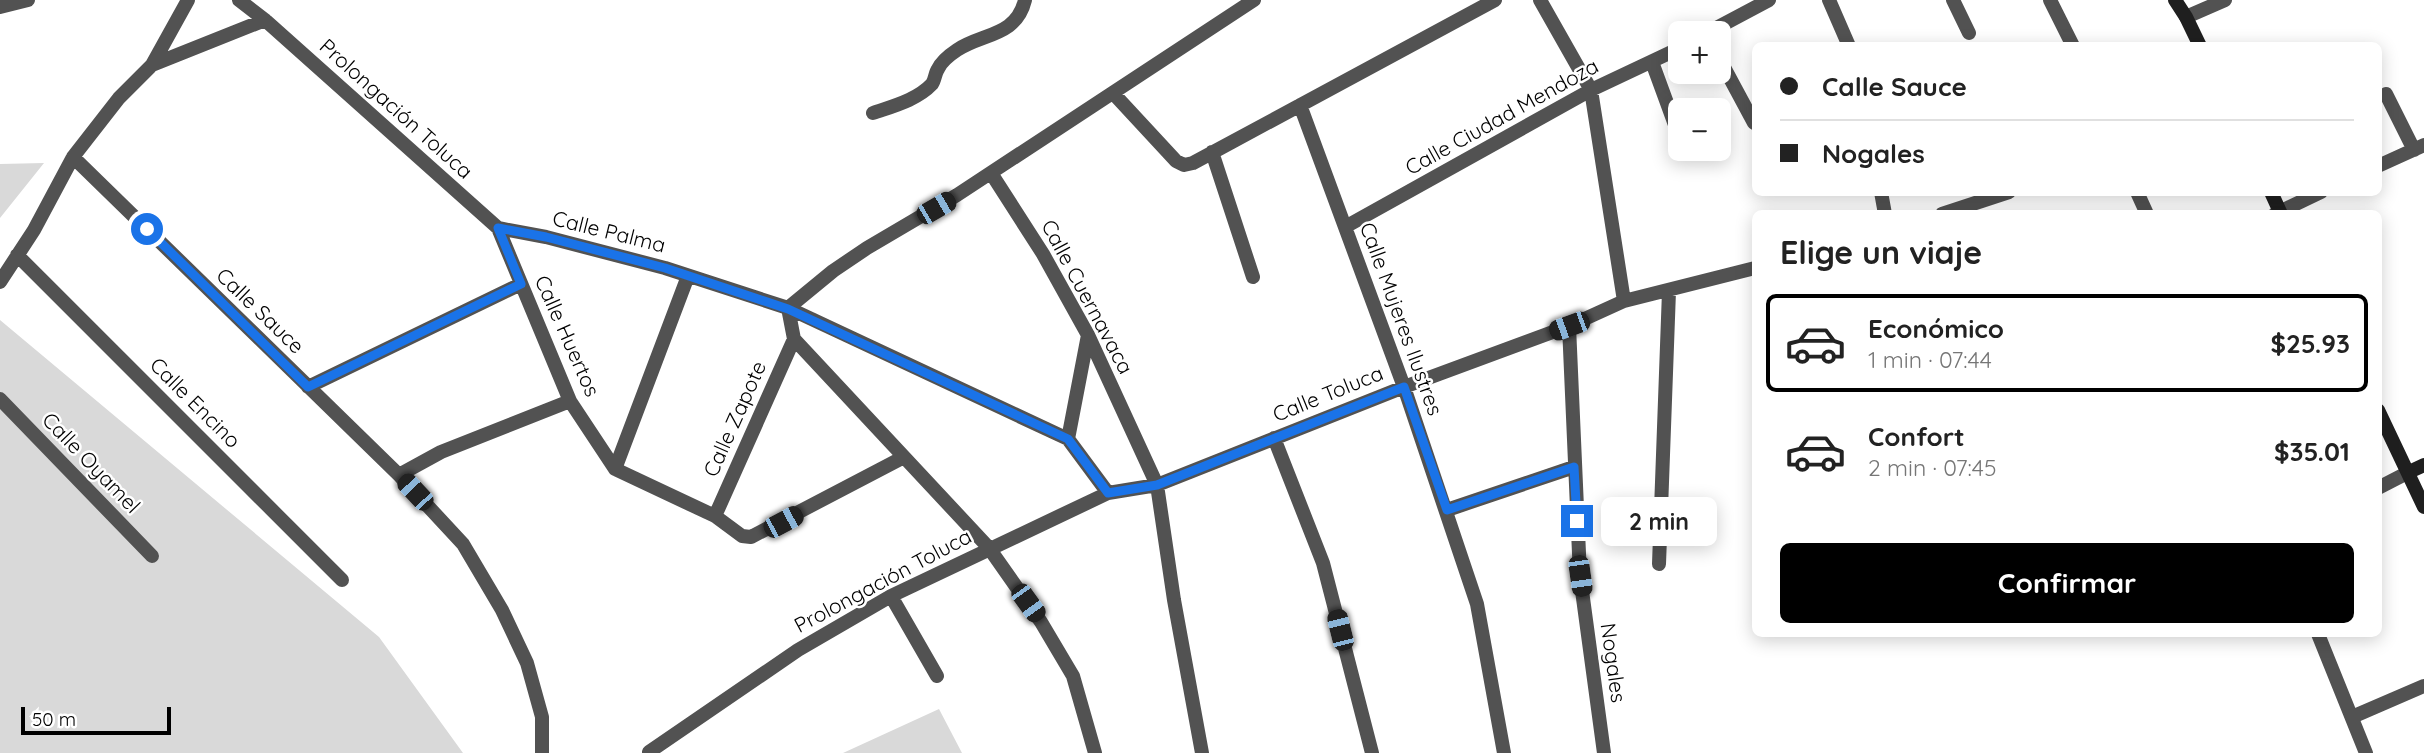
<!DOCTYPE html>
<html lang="es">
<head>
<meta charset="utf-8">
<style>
	body { margin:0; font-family:Quicksand,sans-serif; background:#f6f6f6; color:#222; height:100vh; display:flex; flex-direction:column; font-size:26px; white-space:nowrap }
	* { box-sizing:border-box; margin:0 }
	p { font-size:23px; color:#767676 }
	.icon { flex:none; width:38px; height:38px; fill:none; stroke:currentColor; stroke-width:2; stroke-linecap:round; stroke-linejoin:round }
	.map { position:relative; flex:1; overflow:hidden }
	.drawer { position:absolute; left:1752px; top:210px; width:630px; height:427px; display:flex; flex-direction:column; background:#fff; border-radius:10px; box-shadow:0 4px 18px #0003 }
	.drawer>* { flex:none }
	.top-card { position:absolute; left:1752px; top:42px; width:630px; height:154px; border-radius:10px; box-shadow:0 4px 18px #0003; display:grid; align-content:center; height:154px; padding:0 28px; background:#fff }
	.fabs { position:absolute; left:1668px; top:21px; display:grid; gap:14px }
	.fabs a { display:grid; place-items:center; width:63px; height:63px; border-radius:10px; background:#fff; box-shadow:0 4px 18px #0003; font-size:35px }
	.scale { position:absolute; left:21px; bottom:18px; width:150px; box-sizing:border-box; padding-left:7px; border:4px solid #000; border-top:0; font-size:19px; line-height:24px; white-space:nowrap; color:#000; -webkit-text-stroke:5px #fff; paint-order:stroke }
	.end { position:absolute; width:32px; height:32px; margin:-16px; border:9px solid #1a73e8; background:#fff; box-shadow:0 0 0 4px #fff }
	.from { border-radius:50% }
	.bubble { position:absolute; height:49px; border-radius:10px; background:#fff; box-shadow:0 4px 18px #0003; font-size:23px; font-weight:700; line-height:49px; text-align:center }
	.car { position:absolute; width:21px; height:42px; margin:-21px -10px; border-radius:9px; box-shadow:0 0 5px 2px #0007; background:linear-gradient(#222 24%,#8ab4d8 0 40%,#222 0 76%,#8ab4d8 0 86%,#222 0) }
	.top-card b { display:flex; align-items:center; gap:24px; height:66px; font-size:26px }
	.top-card b+b { border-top:2px solid #e0e0e0 }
	.top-card i { width:18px; height:18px; background:#222 }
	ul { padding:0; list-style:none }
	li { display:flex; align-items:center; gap:21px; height:98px; margin:0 14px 10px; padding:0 14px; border:4px solid transparent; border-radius:10px }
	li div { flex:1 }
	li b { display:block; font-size:26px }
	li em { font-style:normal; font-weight:700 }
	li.selected { border-color:#000 }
	li>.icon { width:63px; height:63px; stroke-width:1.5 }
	h2 { padding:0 28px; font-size:32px; line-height:84px }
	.cta { display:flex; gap:14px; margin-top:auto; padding:14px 28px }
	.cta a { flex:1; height:80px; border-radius:10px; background:#000; color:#fff; font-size:28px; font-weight:700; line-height:80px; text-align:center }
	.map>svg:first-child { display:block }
	.green { fill:#d9d9d9 }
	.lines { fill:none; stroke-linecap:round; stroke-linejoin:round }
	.street { stroke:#525252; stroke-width:14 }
	.secondary { stroke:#1f1f1f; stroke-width:14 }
	.route { stroke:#1a73e8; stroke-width:9 }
	.labels { text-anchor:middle; stroke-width:5; stroke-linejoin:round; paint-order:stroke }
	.street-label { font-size:21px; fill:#000; stroke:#fff }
</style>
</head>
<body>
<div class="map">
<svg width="2424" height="753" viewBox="0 0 2424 753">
	<rect width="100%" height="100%" fill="#fff"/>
	<path class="green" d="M44,163L0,218V164Z
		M0,320L379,637L463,753H0Z
		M939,709L962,753H843Z"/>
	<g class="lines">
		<path class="street" d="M239,0L265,20L498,228L570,401L615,469L715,516L742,536L751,537L904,457
			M1540,0L1591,90L1624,301
			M1829,0L1849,46
			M1953,0L1969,33
			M2050,0L2073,46
			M0,7L28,0
			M2186,17L2225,0
			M1707,33L1769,0
			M1718,56L1754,123
			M1652,62L1678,133
			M152,65L188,0
			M1113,93L1176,161L1184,165L1193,163L1495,0
			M2386,94L2414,150
			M1300,105L1404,387L1477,604L1504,753
			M873,113C893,106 917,100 932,84C935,80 935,73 938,69C941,62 951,54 957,50C982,33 1016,37 1025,0
			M1212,152L1253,277
			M73,157L399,475L463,544L502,610L527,663L542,717V753
			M2378,166L2424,145
			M991,173L1043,254L1088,335L1157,485L1174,600L1202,753
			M1881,192L1885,214
			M2137,192L2147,214
			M1942,214L2009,192
			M2275,214L2321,192
			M1345,227L1591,90L1680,48
			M498,228L546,237L665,268L788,308L1068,439
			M17,255L342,580
			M0,282L34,230L73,157L119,98L152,65L265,20
			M788,308L833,271L867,248L957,195L1254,0
			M788,308L794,339L989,548L1041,622L1073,676L1095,753
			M1569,326L1580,576L1604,753
			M1088,335L1068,439L1108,493
			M308,387L521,284
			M0,399L152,556
			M1274,438L1323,563L1372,753
			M615,469L688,276
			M399,475L441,452L570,401
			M2378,488L2409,472
			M1447,510L1574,467
			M715,516L794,339
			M1659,564L1669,291
			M891,596L937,676
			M2318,634L2366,753
			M2352,717L2424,686
			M649,752L798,650L891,596L1108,493L1157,485L1404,387L1569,326L1624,301L1755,268"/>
		<path class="secondary" d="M2175,0L2186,17L2200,46
			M2271,192L2281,214
			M2378,410L2424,507
			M2409,472L2424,465"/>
	</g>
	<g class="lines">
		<path class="route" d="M147,229L308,387L521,284L498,228L546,237L665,268L788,309L1068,439L1108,493L1157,485L1404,387L1447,510L1574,467L1577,521"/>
	</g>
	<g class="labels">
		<g class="street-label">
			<text transform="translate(396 109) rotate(42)" y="7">Prolongación Toluca</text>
			<text transform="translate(1502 117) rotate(-29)" y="7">Calle Ciudad Mendoza</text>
			<text transform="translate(609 232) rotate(14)" y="7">Calle Palma</text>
			<text transform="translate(1087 297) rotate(62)" y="7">Calle Cuernavaca</text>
			<text transform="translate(260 311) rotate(44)" y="7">Calle Sauce</text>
			<text transform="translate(1401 319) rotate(70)" y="7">Calle Mujeres Ilustres</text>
			<text transform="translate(567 336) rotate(66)" y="7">Calle Huertos</text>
			<text transform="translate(1328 394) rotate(-22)" y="7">Calle Toluca</text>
			<text transform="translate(195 403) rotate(45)" y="7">Calle Encino</text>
			<text transform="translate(735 419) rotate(-66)" y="7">Calle Zapote</text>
			<text transform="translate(91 463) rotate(46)" y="7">Calle Oyamel</text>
			<text transform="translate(883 581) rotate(-28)" y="7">Prolongación Toluca</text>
			<text transform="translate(1613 663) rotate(82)" y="7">Nogales</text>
		</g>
	</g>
</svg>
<div class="fabs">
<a>+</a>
<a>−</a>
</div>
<div class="scale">50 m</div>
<i class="end from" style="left:147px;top:229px"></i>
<i class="end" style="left:1577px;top:521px"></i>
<div class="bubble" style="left:1601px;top:497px;width:116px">2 min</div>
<i class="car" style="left:936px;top:208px;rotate:60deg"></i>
<i class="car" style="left:1569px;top:326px;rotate:250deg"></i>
<i class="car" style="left:415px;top:492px;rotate:317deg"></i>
<i class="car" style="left:783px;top:522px;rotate:62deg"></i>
<i class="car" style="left:1580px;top:576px;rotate:172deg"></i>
<i class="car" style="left:1028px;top:603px;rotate:144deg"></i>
<i class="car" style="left:1340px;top:630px;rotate:346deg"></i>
<div class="top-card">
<b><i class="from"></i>Calle Sauce</b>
<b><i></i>Nogales</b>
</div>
<section class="drawer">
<h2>Elige un viaje</h2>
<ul>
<li class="selected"><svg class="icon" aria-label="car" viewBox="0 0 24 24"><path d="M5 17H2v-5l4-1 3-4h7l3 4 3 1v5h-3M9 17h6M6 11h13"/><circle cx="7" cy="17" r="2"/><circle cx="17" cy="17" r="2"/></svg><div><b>Económico</b><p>1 min · 07:44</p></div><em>$25.93</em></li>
<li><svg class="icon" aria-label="car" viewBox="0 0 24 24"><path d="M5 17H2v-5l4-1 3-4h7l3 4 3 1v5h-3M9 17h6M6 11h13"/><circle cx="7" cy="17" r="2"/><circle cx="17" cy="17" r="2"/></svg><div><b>Confort</b><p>2 min · 07:45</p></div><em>$35.01</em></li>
</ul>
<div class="cta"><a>Confirmar</a></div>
</section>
</div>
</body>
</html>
